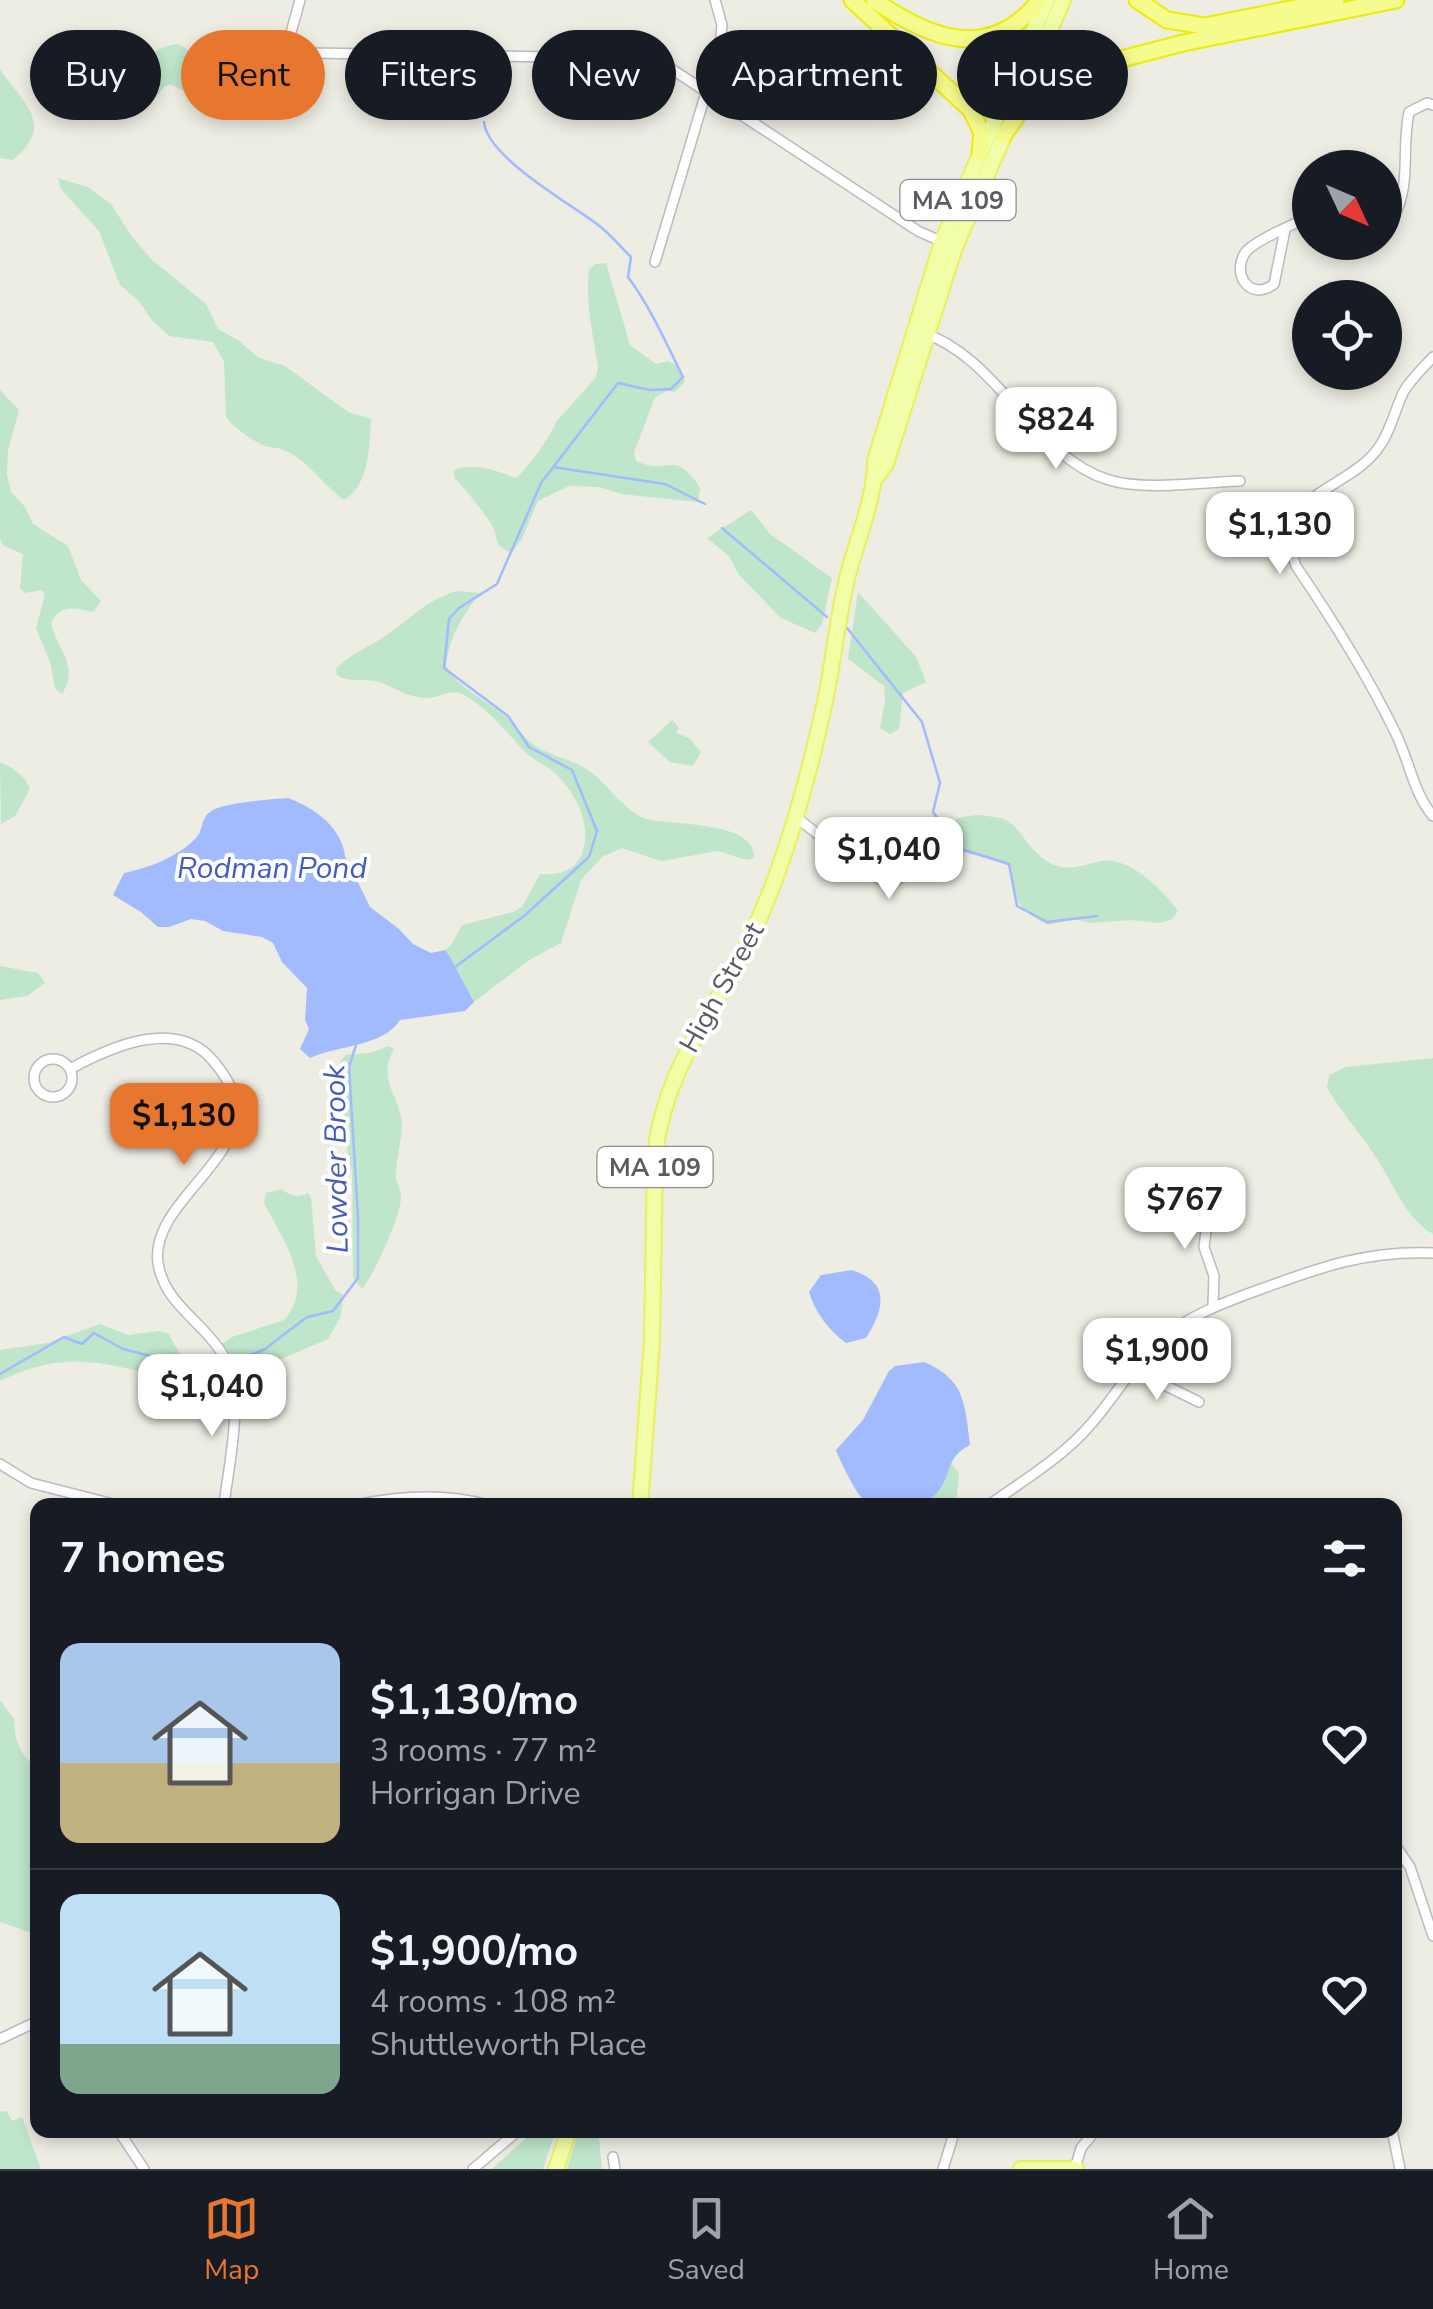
<!DOCTYPE html>
<meta charset="utf-8">
<style>
body{margin:0;font-family:"Nunito Sans",sans-serif;background:#20242c;color:#f1f3f6;height:100vh;display:flex;flex-direction:column;font-size:38px;white-space:nowrap}
*{box-sizing:border-box;margin:0}
p{font-size:32px;color:#9ea1a6}
.icon{flex:none;width:55px;height:55px;fill:none;stroke:currentColor;stroke-width:2;stroke-linecap:round;stroke-linejoin:round}
.map{position:relative;flex:1;overflow:hidden}
.panel{position:absolute;left:30px;top:1498px;width:1372px;height:640px;display:flex;flex-direction:column;background:#171b24;border-radius:20px;box-shadow:0 5px 15px #0003}
.panel>*{flex:none}
.guide{position:absolute;left:30px;top:30px;width:1375px;height:90px;display:flex;gap:20px}
.needle{width:65px;rotate:134deg}
.tools{position:absolute;left:1292px;top:150px;display:grid;gap:20px}
.tools a{display:grid;place-items:center;width:110px;height:110px;border-radius:50%;background:#171b24;box-shadow:0 5px 15px #0003;font-size:50px}
.price{position:absolute;translate:-50% -85px;padding:0 22px;border-radius:20px;background:#fff;color:#222;font-size:32px;line-height:65px;filter:drop-shadow(0 2px 5px #0008)}
.price::after{content:'';position:absolute;left:50%;top:60px;width:30px;height:22px;margin-left:-15px;background:inherit;clip-path:polygon(0 0,100% 0,50% 100%)}
.price.on{background:#e7772f;color:#111}
ul{padding:0;list-style:none}
li{display:flex;align-items:center;gap:30px;height:250px;padding:0 30px}
li+li{border-top:2px solid #363941}
li span{display:grid;place-items:center;flex:none;width:280px;height:200px;border-radius:20px;color:#555}
li>.icon{margin-inline-start:auto}
span .icon{width:120px;height:120px;fill:#fffc;stroke-width:1}
li b{font-size:42px}
h2{display:flex;justify-content:space-between;align-items:center;height:120px;padding:0 30px;font-size:42px}
.tag{padding:0 35px;border-radius:45px;background:#171b24;box-shadow:0 5px 15px #0003;font-size:35px;line-height:90px}
.tag.on{background:#e7772f;color:#111}
.tab-bar{display:flex;justify-content:space-around;align-items:center;height:140px;border-top:2px solid #363941;background:#171b24;font-size:28px;color:#9ea1a6}
.tab-bar a{display:grid;justify-items:center;gap:5px}
.tab-bar .on{color:#e7772f}
.map>svg:first-child{display:block}
.green{fill:#bfe5cb}
.water{fill:#a2bafe}
.lines{fill:none;stroke-linecap:round;stroke-linejoin:round}
.stream{stroke:#a2bafe;stroke-width:2.5}
.street-casing{stroke:#babac1;stroke-width:12}
.primary-casing{stroke:#ebef5a;stroke-width:18}
.highway-casing{stroke:#edec03;stroke-width:19}
.street{stroke:#fff;stroke-width:9}
.primary{stroke:#f1fea7;stroke-width:14}
.highway{stroke:#f5fb8c;stroke-width:15}
.labels{text-anchor:middle;stroke-width:8;stroke-linejoin:round;paint-order:stroke}
.shield{fill:#fff;stroke:#8c8d92;stroke-width:2.5}
.shield-label{font-size:25px;font-weight:bold;fill:#5b5c63}
.street-label{font-size:28px;fill:#5b5c63;stroke:#fff}
.water-label{font-size:30px;font-style:italic;fill:#455bc1;stroke:#fff}
</style>
<div class="map">
<svg width="1433" height="2169" viewBox="0 0 1433 2169">
<rect width="100%" height="100%" fill="#edede3"/>
<g class="green">
<path d="M178,44L196,55L200,81L197,88L184,91L171,84L164,87L150,105L134,104C124,74 149,46 178,44Z"/>
<path d="M0,69C20,101 58,123 13,160L0,158Z"/>
<path d="M58,178L88,187L111,204L132,237L151,259L206,304L218,329L238,340L259,358L285,366L348,412L371,419C369,447 370,484 344,500C322,484 307,458 281,449C276,447 270,448 265,446C253,441 233,427 226,417L224,362L213,342L169,336L152,320L138,300L120,285L99,231L61,189Z"/>
<path d="M606,263L630,345L656,364L668,361L678,366L685,382L675,392L667,391L655,397L634,453L636,461C668,476 675,448 700,488L698,502L621,494L599,487L569,486L538,501L522,539L512,552C509,551 506,551 504,549C495,544 497,534 493,527C487,516 464,487 455,479L454,470C474,462 496,470 515,478C524,475 553,432 556,422L596,377L598,367C593,333 585,303 589,269L596,264Z"/>
<path d="M0,390L19,410L8,450L7,475L11,492L25,507L33,524L68,546L81,580L101,601L93,612C75,608 61,604 51,622C57,651 80,664 62,694L55,688L50,662L36,628L45,594L42,590L25,593L20,588L23,554L4,546L0,539Z"/>
<polygon points="751,510 770,534 832,578 822,624 815,633 781,618 739,575 729,556 707,538"/>
<path d="M456,591L481,593C462,615 449,638 446,666C460,690 485,699 505,716C516,726 526,741 539,748C555,757 573,760 588,770C608,784 624,812 647,819C672,826 756,820 754,858L747,860L718,851L661,861L622,848L602,857L581,880L561,943L529,960L474,1002L445,950L452,944L462,925L513,912L522,907L540,874C559,875 576,872 583,851C591,823 576,794 556,774C547,765 534,761 525,752C506,732 488,707 462,694C450,688 438,699 425,698C407,697 397,689 382,683C367,677 350,684 337,675L336,669C348,655 367,648 382,638C412,619 419,604 456,591Z"/>
<polygon points="858,592 916,657 926,682 903,693 899,729 890,734 880,728 885,700 884,686 848,659"/>
<polygon points="672,720 679,728 676,733 689,738 701,752 693,766 670,762 648,742"/>
<path d="M0,762C11,766 26,777 30,789L15,816L1,824Z"/>
<path d="M983,815C989,817 1001,817 1006,820C1025,831 1030,857 1058,866C1073,871 1088,863 1103,861C1130,857 1163,890 1178,911L1172,919L1160,923L1130,920L1091,923L1073,919L1048,925C1010,906 1019,900 1008,866C985,850 968,864 943,835C949,816 965,816 983,815Z"/>
<polygon points="0,966 38,973 45,983 27,996 0,1000"/>
<path d="M389,1046L394,1049C378,1078 396,1092 401,1117C404,1133 397,1155 396,1172C395,1182 400,1186 401,1195C402,1214 374,1275 362,1289L353,1277L352,1173L340,1114L348,1084L340,1062L346,1055L370,1053Z"/>
<path d="M1433,1058V1234C1404,1218 1392,1179 1373,1153C1358,1131 1341,1111 1327,1088L1329,1075L1346,1067Z"/>
<path d="M281,1189C290,1195 297,1199 308,1193L311,1197L316,1256L335,1290L343,1295L341,1316L328,1339L213,1388C184,1391 164,1378 137,1371C83,1357 50,1357 0,1381V1350L47,1343L100,1324L128,1335L159,1331L169,1334L185,1364L194,1371L207,1368L223,1343L232,1337L284,1320C317,1284 281,1237 264,1203L266,1193Z"/>
<polygon points="951,1463 959,1473 956,1505 921,1505 944,1480"/>
<polygon points="0,1700 14,1719 16,1739 23,1754 37,1771 37,1935 0,1922"/>
<polygon points="7,2111 12,2121 22,2117 41,2169 0,2169 0,2112"/>
<polygon points="535,2130 556,2130 543,2169 492,2169"/>
<polygon points="579,2130 598,2130 602,2169 567,2169"/>
</g>
<g class="water">
<path d="M288,798C313,807 342,827 345,856L370,907L399,929L413,944L431,953L445,950L450,957L474,1002L465,1011L400,1020C383,1047 337,1045 310,1058L300,1049L309,1029L305,1020L307,988L282,962L273,943L262,937L223,931L205,921L191,919L169,927H158L141,912L113,895L124,873C149,868 177,857 195,839C204,831 200,819 210,812C221,803 272,799 288,798Z"/>
<path d="M852,1270C890,1282 885,1308 866,1338L846,1343C829,1331 815,1312 809,1292L821,1275Z"/>
<path d="M924,1362C965,1379 965,1404 970,1445C944,1458 953,1475 936,1494C923,1509 877,1512 862,1498C856,1493 839,1459 836,1450L863,1420L889,1371L895,1366Z"/>
</g>
<g class="lines">
<g class="stream">
<polyline points="553,467 665,484 705,504"/>
<polyline points="722,528 827,617"/>
<polyline points="847,628 922,722 940,783 933,812 961,849 1009,864 1017,906 1047,922 1097,916"/>
<path d="M455,967L524,916L589,857L597,831L572,770L529,747L508,716L444,668L449,619L459,608L497,584L541,483L618,383L650,390L671,389L683,377C666,343 651,308 628,277L631,257C620,246 609,233 597,224C569,203 487,157 484,122"/>
<polyline points="231,1363 265,1349 307,1317 333,1311 358,1278 358,1217 349,1067 356,1045"/>
<polyline points="0,1374 64,1337 82,1344 94,1333 123,1349 174,1362 187,1380 209,1376 224,1367"/>
</g>
<g class="street-casing">
<g id="street">
<polyline points="288,50 312,53 612,58 664,64 918,231 947,244"/>
<polyline points="271,105 300,0"/>
<path d="M1385,220L1393,218C1412,185 1401,149 1409,112L1427,103L1433,105"/>
<path d="M1285,230L1274,284C1251,302 1231,275 1245,253C1251,243 1298,221 1310,218"/>
<polyline points="655,262 720,46 722,25 715,0"/>
<path d="M923,333C997,356 1036,459 1109,480C1145,491 1202,482 1240,481"/>
<path d="M1433,357C1423,368 1410,380 1403,393C1395,410 1391,429 1381,444C1352,492 1268,491 1296,566C1332,619 1367,674 1395,732C1409,759 1413,793 1433,816"/>
<path d="M794,816C824,838 853,864 886,883L898,879L903,873L902,864L891,857L862,867"/>
<circle cx="53" cy="1078" r="19"/>
<path d="M70,1069C112,1046 179,1016 215,1063C227,1078 235,1091 235,1111C236,1166 150,1207 158,1263C164,1304 204,1322 223,1355C246,1393 229,1462 224,1505"/>
<polyline points="1173,1190 1206,1231 1204,1247 1214,1276 1213,1306"/>
<polyline points="1132,1369 1199,1402"/>
<polyline points="0,1464 31,1483 117,1505"/>
<path d="M356,1505C398,1496 446,1493 488,1505"/>
<path d="M989,1505C1024,1480 1063,1457 1091,1424C1115,1397 1132,1365 1159,1341C1189,1315 1225,1302 1261,1289C1321,1267 1368,1250 1433,1253"/>
<polyline points="1395,1845 1410,1867 1433,1936"/>
<polyline points="0,2039 38,2021"/>
<polyline points="118,2130 144,2169"/>
<polyline points="1392,2130 1400,2169"/>
<polyline points="613,2157 615,2169"/>
<polyline points="473,2169 519,2130"/>
<polyline points="943,2169 955,2130"/>
<polyline points="1075,2169 1081,2148 1096,2130"/>
</g>
</g>
<g class="primary-casing">
<g id="primary">
<polyline points="1016,109 1063,0"/>
<polyline points="876,478 886,464 955,247 1007,129"/>
<path d="M640,1505L652,1340L655,1154C665,1061 724,1002 759,919C790,848 811,768 827,692C834,655 838,616 847,579C856,541 875,500 875,461L942,242L1047,0"/>
<polyline points="556,2169 569,2130"/>
<polyline points="1021,2169 1076,2169"/>
</g>
</g>
<g class="highway-casing">
<g id="highway">
<polyline points="852,0 971,110 982,133 980,152"/>
<path d="M874,0C930,39 990,63 1040,0"/>
<polyline points="1137,0 1167,20 1204,26 1336,0"/>
<polyline points="1003,136 1032,94 1064,74 1183,43 1396,0"/>
</g>
</g>
<use href="#street" class="street"/>
<use href="#primary" class="primary"/>
<use href="#highway" class="highway"/>
</g>
<g class="labels">
<g class="shield">
<rect x="900.5" y="180" width="115" height="40" rx="8"/>
<rect x="597.5" y="1147" width="115" height="40" rx="8"/>
</g>
<g class="shield-label">
<text x="958" y="209">MA 109</text>
<text x="655" y="1176">MA 109</text>
</g>
<g class="street-label">
<text transform="translate(721 987) rotate(-61)" y="10">High Street</text>
</g>
<g class="water-label">
<text x="272" y="878">Rodman Pond</text>
<text transform="translate(336 1159) rotate(-91)" y="10">Lowder Brook</text>
</g>
</g>
</svg>
<div class="tools">
<a><svg class="needle" viewBox="-14 -14 28 28"><path d="M0-13l5 13h-10z" fill="#e53935"/><path d="M0 13l5-13h-10z" fill="#9ea1a6"/></svg></a>
<a><svg class="icon" aria-label="locate" viewBox="0 0 24 24"><circle cx="12" cy="12" r="6"/><path d="M12 2v4M12 18v4M2 12h4M18 12h4"/></svg></a>
</div>
<b class="price" style="left:1056px;top:472px">$824</b>
<b class="price" style="left:1280px;top:577px">$1,130</b>
<b class="price" style="left:889px;top:902px">$1,040</b>
<b class="price on" style="left:184px;top:1168px">$1,130</b>
<b class="price" style="left:1185px;top:1252px">$767</b>
<b class="price" style="left:1157px;top:1403px">$1,900</b>
<b class="price" style="left:212px;top:1439px">$1,040</b>
<div class="guide">
<a class="tag">Buy</a>
<a class="tag on">Rent</a>
<a class="tag">Filters</a>
<a class="tag">New</a>
<a class="tag">Apartment</a>
<a class="tag">House</a>
</div>
<section class="panel">
<h2>7 homes<svg class="icon" aria-label="filters" viewBox="0 0 24 24"><path d="M4 7h16M4 17h16"/><circle cx="9" cy="7" r="2"/><circle cx="15" cy="17" r="2"/></svg></h2>
<ul>
<li><span style="background:linear-gradient(#a9c7e8 60%,#c2b280 0)"><svg class="icon" aria-label="home" viewBox="0 0 24 24"><path d="M3 11l9-7 9 7M6 9v11h12V9"/></svg></span><div><b>$1,130/mo</b><p>3 rooms · 77 m²</p><p>Horrigan Drive</p></div><svg class="icon" aria-label="heart" viewBox="0 0 24 24"><path d="M12 20l-8-8c-3-5 5-10 8-4 3-6 11-1 8 4z"/></svg></li>
<li><span style="background:linear-gradient(#bfe0f5 75%,#7fa58c 0)"><svg class="icon" aria-label="home" viewBox="0 0 24 24"><path d="M3 11l9-7 9 7M6 9v11h12V9"/></svg></span><div><b>$1,900/mo</b><p>4 rooms · 108 m²</p><p>Shuttleworth Place</p></div><svg class="icon" aria-label="heart" viewBox="0 0 24 24"><path d="M12 20l-8-8c-3-5 5-10 8-4 3-6 11-1 8 4z"/></svg></li>
</ul>
</section>
</div>
<nav class="tab-bar">
<a class="on"><svg class="icon" aria-label="map" viewBox="0 0 24 24"><path d="M3 6l6-2 6 2 6-2v14l-6 2-6-2-6 2zM9 4v14M15 6v14"/></svg>Map</a>
<a><svg class="icon" aria-label="saved" viewBox="0 0 24 24"><path d="M7 4h10v16l-5-4-5 4z"/></svg>Saved</a>
<a><svg class="icon" aria-label="home" viewBox="0 0 24 24"><path d="M3 11l9-7 9 7M6 9v11h12V9"/></svg>Home</a>
</nav>
